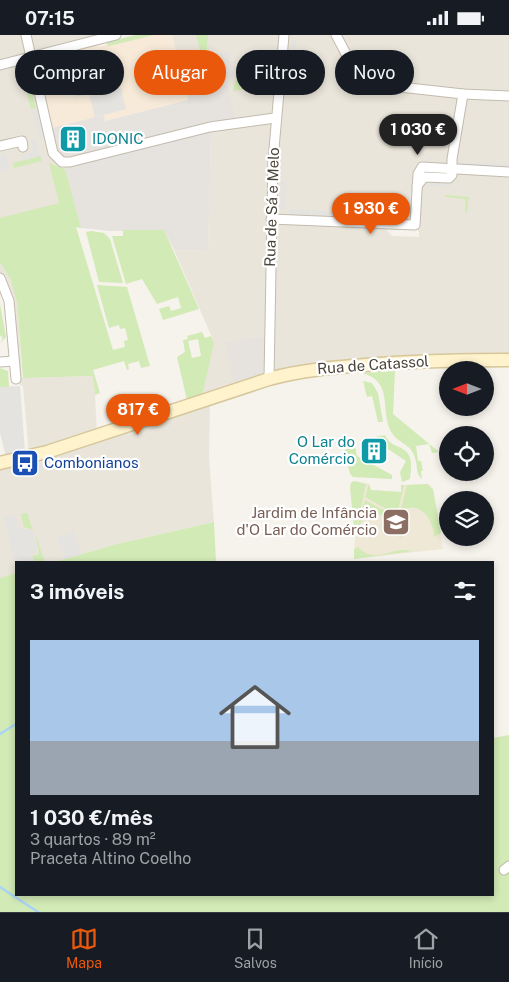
<!DOCTYPE html>
<html lang="pt">
<meta charset="utf-8">
<style>
body{margin:0;font-family:"Public Sans",sans-serif;background:#20242c;color:#f1f3f6;height:100vh;display:flex;flex-direction:column;font-size:19px;white-space:nowrap}
*{box-sizing:border-box;margin:0}
p{font-size:16px;color:#9ea1a6}
.icon{flex:none;width:28px;height:28px;fill:none;stroke:currentColor;stroke-width:2;stroke-linecap:round;stroke-linejoin:round}
.map{position:relative;flex:1;overflow:hidden}
.panel{position:absolute;left:15px;top:526px;width:479px;height:335px;display:flex;flex-direction:column;background:#171b24;border-radius:0px;box-shadow:0 2px 8px #0003}
.panel>*{flex:none}
.top-card{position:absolute;left:15px;top:15px;width:480px;height:45px;display:flex;gap:10px}
.needle{width:32px;rotate:270deg}
.buttons{position:absolute;left:439px;top:326px;display:grid;gap:10px}
.buttons a{display:grid;place-items:center;width:55px;height:55px;border-radius:50%;background:#171b24;box-shadow:0 2px 8px #0003;font-size:25px}
.price{position:absolute;translate:-50% -42px;padding:0 11px;border-radius:18px;background:#ea580c;color:#fff;font-size:16px;line-height:32px;filter:drop-shadow(0 1px 2px #0008)}
.price::after{content:'';position:absolute;left:50%;top:30px;width:15px;height:11px;margin-left:-8px;background:inherit;clip-path:polygon(0 0,100% 0,50% 100%)}
.price.selected{background:#222;color:#fff}
ul{padding:0;list-style:none}
li{display:grid;align-content:center;gap:10px;height:265px;padding:0 15px}
li+li{border-top:1px solid #363941}
li span{display:grid;place-items:center;height:155px;border-radius:0px;color:#555}
li>.icon{margin-inline-start:auto}
span .icon{width:90px;height:90px;fill:#fffc;stroke-width:1}
li b{font-size:21px}
h2{display:flex;justify-content:space-between;align-items:center;height:60px;padding:0 15px;font-size:21px}
.pill{padding:0 18px;border-radius:22px;background:#171b24;box-shadow:0 2px 8px #0003;font-size:18px;line-height:45px}
.pill.selected{background:#ea580c;color:#fff}
.status{display:flex;justify-content:space-between;align-items:center;height:35px;padding:0 25px;background:#171b24;direction:ltr}
.status svg{height:14px;fill:currentColor}
.tab-bar{display:flex;justify-content:space-around;align-items:center;height:70px;border-top:1px solid #363941;background:#171b24;font-size:14px;color:#9ea1a6}
.tab-bar a{display:grid;justify-items:center;gap:2px}
.tab-bar .selected{color:#ea580c}
.map>svg:first-child{display:block}
.residential{fill:#eae5da}
.commercial{fill:#f7ead8}
.industrial{fill:#e6e2dd}
.education{fill:#efe8d6}
.green{fill:#d2eab5;fill-rule:evenodd}
.parking{fill:#e5e3e0}
.lines{fill:none;stroke-linecap:round;stroke-linejoin:round}
.stream{stroke:#a9d4f2;stroke-width:2.5}
.minor-casing{stroke:#c2bbae;stroke-width:11}
.secondary-casing{stroke:#d6c79b;stroke-width:15}
.minor{stroke:#fff;stroke-width:9}
.secondary{stroke:#fff3cd;stroke-width:12}
.labels{text-anchor:middle;stroke-width:4.5;stroke-linejoin:round;paint-order:stroke}
.culture-label{font-size:15px;fill:#0d838f;stroke:#fff;text-anchor:start}
.street-label{font-size:15px;fill:#4b4439;stroke:#fff}
.transit-label{font-size:15px;fill:#164399;stroke:#fff;text-anchor:start}
.education-label{font-size:15px;fill:#785e54;stroke:#fff;text-anchor:end}
</style>
<div class="status"><b>07:15</b><svg viewBox="0 0 49 12"><path d="M0 12V9h3v3zM5 12V6h3v6zM10 12V3h3v9zM15 12V0h3v12zM26 1h20v11H26zM47 4h2v5h-2z"/></svg></div>
<div class="map">
<svg width="509" height="877" viewBox="0 0 509 877">
<rect width="100%" height="100%" fill="#f6f3ec"/>
<g class="residential">
<polygon points="0,0 25,0 29,22 0,29"/>
<polygon points="26,0 113,0 31,21"/>
<polygon points="172,0 283,0 274,82 237,87 227,45 235,43 224,19 180,31"/>
<polygon points="284,0 335,0 358,43 462,60 451,131 423,131 414,190 273,182"/>
<polygon points="337,0 509,0 509,60 366,47"/>
<polygon points="29,23 81,193 12,182 22,343 94,341 97,399 29,421 23,351 17,348 11,273 0,241 0,30"/>
<polygon points="464,60 509,62 509,135 453,131"/>
<polygon points="274,85 268,300 226,307 236,354 200,366 214,307 174,215 208,216 211,100 209,93"/>
<polygon points="453,134 509,137 509,324 269,343 278,191 283,188 385,193 392,201 419,202 419,197 415,191 419,147 448,143"/>
<polygon points="210,370 209,423 214,487 117,509 54,527 16,528 16,538 0,543 0,429"/>
</g>
<polygon class="commercial" points="136,0 172,0 188,65 104,86 102,80 52,93 38,36 38,25 45,23 47,25 64,18 66,20 74,18 76,15 96,10 99,12 106,10 107,7"/>
<g class="industrial">
<polygon points="229,16 236,43 227,45 237,87 70,127 58,124 48,94 103,80 105,86 188,65 180,31"/>
<polygon points="209,93 211,100 208,216 174,215 164,195 110,196 81,193 63,128"/>
<polygon points="268,300 268,338 236,354 229,330 225,307"/>
</g>
<polygon class="education" points="354,446 369,449 371,455 401,457 401,450 427,449 431,451 443,514 354,524 355,500 350,452 351,448"/>
<g class="green">
<polygon points="136,0 154,0 109,11 107,10 107,7"/>
<polygon points="196,0 208,0 206,25 203,26"/>
<polygon points="275,39 274,45 268,46 268,52 233,56 236,43"/>
<polygon points="29,44 36,73 31,74 23,45"/>
<polygon points="40,121 42,126 14,133 13,128"/>
<polygon points="49,128 65,134 81,193 76,192 113,315 125,312 124,306 128,305 125,293 120,294 119,290 109,293 97,250 127,252 150,331 141,333 139,326 128,329 129,334 127,335 124,326 93,335 100,358 95,360 93,341 23,343 17,267 11,245 0,227 0,183 59,168"/>
<polygon points="445,160 469,162 467,178 465,178 465,164 445,162"/>
<polygon points="123,195 164,195 199,274 163,285 159,274 169,271 171,276 181,273 178,262 157,269 142,244 126,249 112,201 123,201"/>
<polygon points="91,196 104,198 110,204 123,248 99,247 86,197"/>
<polygon points="0,269 6,302 0,308 3,303 0,300"/>
<path d="M202,297L205,303L211,301L214,308L202,361L187,365L177,322L185,317L183,305L188,304L187,301ZM198,304L201,321L192,323L188,306Z"/>
<polygon points="0,333 8,336 9,352 0,352"/>
<path d="M395,336L393,379L439,417L432,418L429,409L416,411L418,426H421L423,436H421L422,444C415,439 418,430 415,423C411,408 397,408 392,398C379,376 395,347 362,338Z"/>
<polygon points="363,346 372,348 378,358 383,387 378,387 372,361 367,362"/>
<path d="M385,400C393,419 417,404 410,444L402,447L400,437L406,426L376,406L375,402Z"/>
<polygon points="354,407 357,421 392,440 392,444 353,442 350,439 344,410"/>
<polygon points="354,446 366,449 355,500 350,452 351,448"/>
<polygon points="369,449 371,455 401,457 401,450 404,450 397,480 365,462"/>
<path d="M427,449L433,454L441,498L434,502C434,484 420,466 402,475V481H399L407,450Z"/>
<path d="M365,465L405,487L407,496L401,502L387,498L388,482C375,476 365,482 357,492Z"/>
<polygon points="27,478 33,495 24,492 21,479"/>
<polygon points="214,487 216,527 54,527 117,509"/>
<polygon points="35,498 45,527 34,527 32,521 39,519"/>
<path d="M358,512C376,531 391,510 413,516L354,524V514Z"/>
<polygon points="16,538 16,860 492,860 493,703 509,700 509,877 0,877 0,543"/>
</g>
<g class="parking">
<polygon points="291,5 296,6 295,23 289,22"/>
<polygon points="112,19 126,74 95,82 89,59 75,62 66,28 98,20 100,27 107,25 106,21"/>
<polygon points="38,74 45,103 39,104 32,76"/>
<polygon points="187,102 186,109 79,136 70,132"/>
<polygon points="36,104 40,121 23,126 22,120 33,117 30,105"/>
<polygon points="6,118 10,134 0,137 0,120"/>
<polygon points="459,127 509,129 509,133 459,131"/>
<polygon points="281,145 287,146 285,174 280,174"/>
<polygon points="428,145 451,146 451,152 428,151"/>
<polygon points="290,174 311,175 310,181 289,180"/>
<polygon points="312,176 358,178 358,184 312,181"/>
<polygon points="366,178 401,180 400,186 366,184"/>
<polygon points="20,351 25,417 6,422 0,398 0,352"/>
<polygon points="41,424 44,433 34,437 31,427"/>
<polygon points="15,480 18,494 30,494 33,497 37,514 32,521 34,527 17,527 14,525 4,482"/>
<polygon points="73,496 82,519 65,524 57,502"/>
</g>
<g class="lines">
<g class="stream">
<polyline points="0,699 16,689"/>
<polyline points="0,852 38,877"/>
</g>
<g class="minor-casing">
<g id="minor">
<polyline points="26,0 53,118 62,127 70,127 210,92 275,83"/>
<polyline points="336,0 359,43 364,48 463,59 509,61"/>
<polyline points="0,30 116,0"/>
<polyline points="0,111 22,106 23,112"/>
<polyline points="417,151 424,142 449,143 452,140 452,124 463,59"/>
<polyline points="271,184 415,190 418,139 422,132 509,137"/>
<polyline points="0,243 9,266 16,344"/>
<polyline points="0,327 14,326"/>
<polyline points="269,344 273,125 284,0"/>
<polyline points="504,835 509,831"/>
</g>
</g>
<g class="secondary-casing">
<path id="secondary" d="M0,428L47,417L269,344C305,334 341,332 379,329C422,326 465,325 509,325"/>
</g>
<use href="#minor" class="minor"/>
<use href="#secondary" class="secondary"/>
</g>
<defs>
<g id="building-square" transform="scale(1.4375)"><rect x="-9" y="-9" width="18" height="18" rx="4" fill="#0f9aa8" stroke="#fff"/><path d="M-4-6H4V6H1V3H-1V6H-4ZM-2.5-4.3h1.7v1.8h-1.7ZM.8-4.3h1.7v1.8H.8ZM-2.5-1h1.7V.8h-1.7ZM.8-1h1.7V.8H.8Z" fill="#fff"/></g>
<g id="bus-square" transform="scale(1.4375)"><rect x="-9" y="-9" width="18" height="18" rx="4" fill="#1a4fb4" stroke="#fff"/><path d="M-5-6H5V4H4V6H2V4H-2V6H-4V4H-5ZM-3.5-4V0h7V-4ZM-3.5 1.2v1.5H-2V1.2ZM2 1.2v1.5H3.5V1.2Z" fill="#fff"/></g>
<g id="school-square" transform="scale(1.4375)"><rect x="-9" y="-9" width="18" height="18" rx="4" fill="#8d6e63" stroke="#fff"/><path d="M0-5L7-2L0 1L-7-2ZM-4 1L0 2.5L4 1V4Q0 6-4 4Z" fill="#fff"/></g>
</defs>
<g fill-rule="evenodd">
<use href="#building-square" x="73" y="104"/>
<use href="#building-square" x="374" y="416"/>
<use href="#bus-square" x="25" y="428"/>
<use href="#school-square" x="396" y="487"/>
</g>
<g class="labels">
<g class="culture-label">
<text x="92" y="109">IDONIC</text>
<text x="355" y="412" text-anchor="end">O Lar do<tspan x="355" dy="17">Comércio</tspan></text>
</g>
<g class="street-label">
<text transform="translate(272 172) rotate(-88)" y="5">Rua de Sá e Melo</text>
<text transform="translate(373 330) rotate(-4)" y="5">Rua de Catassol</text>
</g>
<g class="transit-label">
<text x="44" y="433">Combonianos</text>
</g>
<g class="education-label">
<text x="377" y="483">Jardim de Infância<tspan x="377" dy="17">d'O Lar do Comércio</tspan></text>
</g>
</g>
</svg>
<div class="buttons">
<a><svg class="needle" viewBox="-14 -14 28 28"><path d="M0-13l5 13h-10z" fill="#e53935"/><path d="M0 13l5-13h-10z" fill="#9ea1a6"/></svg></a>
<a><svg class="icon" aria-label="locate" viewBox="0 0 24 24"><circle cx="12" cy="12" r="6"/><path d="M12 2v4M12 18v4M2 12h4M18 12h4"/></svg></a>
<a><svg class="icon" aria-label="layers" viewBox="0 0 24 24"><path d="M12 4l9 5-9 5-9-5zM3 14l9 5 9-5"/></svg></a>
</div>
<b class="price selected" style="left:418px;top:121px">1 030 €</b>
<b class="price" style="left:371px;top:200px">1 930 €</b>
<b class="price" style="left:138px;top:401px">817 €</b>
<div class="top-card">
<a class="pill">Comprar</a>
<a class="pill selected">Alugar</a>
<a class="pill">Filtros</a>
<a class="pill">Novo</a>
</div>
<section class="panel">
<h2>3 imóveis<svg class="icon" aria-label="filters" viewBox="0 0 24 24"><path d="M4 7h16M4 17h16"/><circle cx="9" cy="7" r="2"/><circle cx="15" cy="17" r="2"/></svg></h2>
<ul>
<li><span style="background:linear-gradient(#a9c7e8 65%,#9aa5b1 0)"><svg class="icon" aria-label="home" viewBox="0 0 24 24"><path d="M3 11l9-7 9 7M6 9v11h12V9"/></svg></span><div><b>1 030 €/mês</b><p>3 quartos · 89 m²</p><p>Praceta Altino Coelho</p></div></li>
</ul>
</section>
</div>
<nav class="tab-bar">
<a class="selected"><svg class="icon" aria-label="map" viewBox="0 0 24 24"><path d="M3 6l6-2 6 2 6-2v14l-6 2-6-2-6 2zM9 4v14M15 6v14"/></svg>Mapa</a>
<a><svg class="icon" aria-label="saved" viewBox="0 0 24 24"><path d="M7 4h10v16l-5-4-5 4z"/></svg>Salvos</a>
<a><svg class="icon" aria-label="home" viewBox="0 0 24 24"><path d="M3 11l9-7 9 7M6 9v11h12V9"/></svg>Início</a>
</nav>
